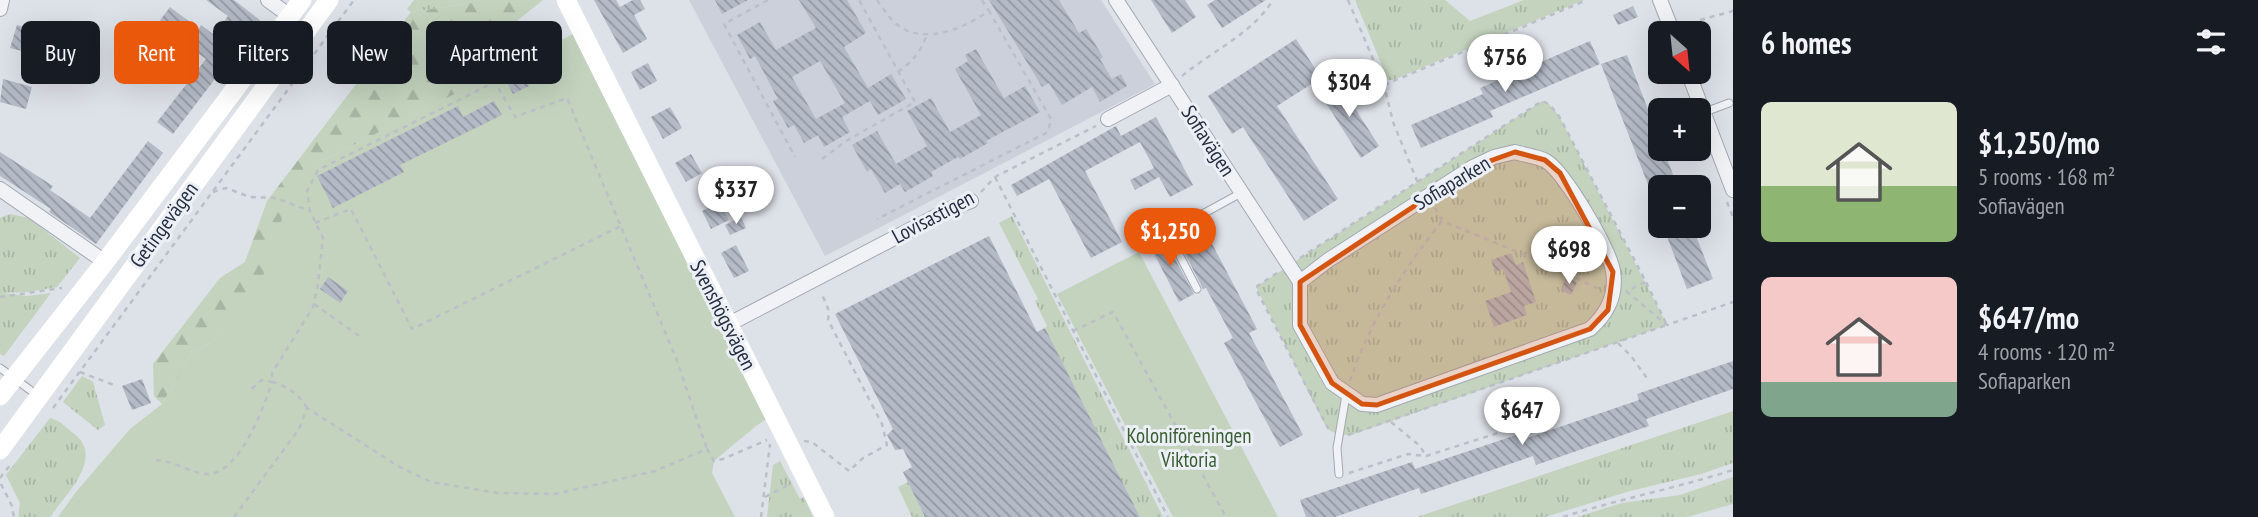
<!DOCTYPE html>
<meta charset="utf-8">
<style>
body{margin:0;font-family:"PT Sans Narrow",sans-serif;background:#20242c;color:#f1f3f6;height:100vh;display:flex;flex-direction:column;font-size:26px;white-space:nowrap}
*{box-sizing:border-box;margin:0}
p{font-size:23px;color:#9ea1a6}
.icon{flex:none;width:38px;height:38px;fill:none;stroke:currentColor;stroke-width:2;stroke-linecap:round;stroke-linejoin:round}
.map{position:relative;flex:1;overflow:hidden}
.sheet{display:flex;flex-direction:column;background:#171b24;width:525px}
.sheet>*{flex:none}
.banner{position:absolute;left:21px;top:21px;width:665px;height:63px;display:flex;gap:14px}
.needle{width:46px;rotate:153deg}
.buttons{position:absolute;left:1648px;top:21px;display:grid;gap:14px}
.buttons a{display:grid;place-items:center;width:63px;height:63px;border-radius:10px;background:#171b24;box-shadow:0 7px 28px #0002;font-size:35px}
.price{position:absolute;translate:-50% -60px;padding:0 16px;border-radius:24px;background:#fff;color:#222;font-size:23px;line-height:46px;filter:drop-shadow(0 2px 4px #0008)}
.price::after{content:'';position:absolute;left:50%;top:42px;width:21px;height:16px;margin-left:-10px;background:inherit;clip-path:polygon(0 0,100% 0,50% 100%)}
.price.on{background:#ea580c;color:#fff}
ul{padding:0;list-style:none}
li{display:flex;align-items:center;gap:21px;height:175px;padding:0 28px}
li span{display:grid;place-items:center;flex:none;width:196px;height:140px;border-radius:10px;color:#555}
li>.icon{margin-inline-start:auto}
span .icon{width:84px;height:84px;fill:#fffc;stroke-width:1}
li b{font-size:30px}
h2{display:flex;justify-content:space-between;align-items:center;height:84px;padding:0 28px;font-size:30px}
.chip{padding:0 24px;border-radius:10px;background:#171b24;box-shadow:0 7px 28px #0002;font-size:24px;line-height:63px}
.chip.on{background:#ea580c;color:#fff}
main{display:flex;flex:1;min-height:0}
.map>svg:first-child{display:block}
.built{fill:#cbd0db}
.grass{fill:url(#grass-tufts)}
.forest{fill:url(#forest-firs)}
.garden{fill:#c3d3bd}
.building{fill:url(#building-back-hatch);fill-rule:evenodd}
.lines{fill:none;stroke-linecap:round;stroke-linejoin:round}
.service-casing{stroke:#a2a8b3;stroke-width:9}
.minor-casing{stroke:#a2a8b3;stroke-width:16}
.path{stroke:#bbbfc7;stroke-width:2.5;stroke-dasharray:5 5;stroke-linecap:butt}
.service{stroke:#f0f2f6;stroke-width:7}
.minor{stroke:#f0f2f6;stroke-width:14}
.secondary{stroke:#fff;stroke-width:19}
.marked{fill:#d45511;fill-opacity:0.2;stroke:#d45511;stroke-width:5;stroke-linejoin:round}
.labels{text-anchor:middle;stroke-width:6;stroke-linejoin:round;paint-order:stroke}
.street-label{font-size:21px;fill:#252f41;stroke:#ecf0f6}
.park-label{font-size:21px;fill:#395e31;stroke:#ecf0f6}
</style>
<main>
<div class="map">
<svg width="1733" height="517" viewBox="0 0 1733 517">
<defs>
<pattern id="grass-tufts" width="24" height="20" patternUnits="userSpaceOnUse" patternTransform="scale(1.75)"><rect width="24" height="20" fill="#c3d3bd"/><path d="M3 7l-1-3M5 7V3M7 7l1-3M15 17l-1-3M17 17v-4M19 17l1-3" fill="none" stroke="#a7b5a4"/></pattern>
<pattern id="forest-firs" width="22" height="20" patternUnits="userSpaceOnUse" patternTransform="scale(1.75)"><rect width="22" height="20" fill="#c3d3bd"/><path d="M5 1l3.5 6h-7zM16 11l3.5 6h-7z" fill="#a7b5a4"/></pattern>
<pattern id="building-back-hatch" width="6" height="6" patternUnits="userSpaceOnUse" patternTransform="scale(1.75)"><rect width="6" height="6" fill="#b4bac6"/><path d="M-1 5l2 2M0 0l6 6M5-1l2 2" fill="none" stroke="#9298a2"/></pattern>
</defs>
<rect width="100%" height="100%" fill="#dde1e8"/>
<polygon class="built" points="689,0 1101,0 1155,84 825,256"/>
<g class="grass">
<polygon points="414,0 476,0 473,3 411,12 407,9"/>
<polygon points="1355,0 1445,0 1470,21 1524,0 1584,0 1393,80 1388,80 1385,73"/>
<path d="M1542,101L1549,104L1559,116L1667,325L1354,434C1342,436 1335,435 1326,427L1256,287Z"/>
<polygon points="10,214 29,218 80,258 57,287 28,292 2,293 27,296 51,293 4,356 0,354 0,218"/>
<polygon points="1012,216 1163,517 1140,517 1045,328 1047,326 1035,301 1038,299 999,223"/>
<polygon points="82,376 93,382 105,425 98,430 63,402"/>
<polygon points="1733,411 1733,463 1701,474 1630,491 1545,517 1417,517"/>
<path d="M50,418C59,420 66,427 73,433C106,457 66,494 50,517H18L20,503L6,475Z"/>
<polygon points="780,461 800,499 804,497 813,517 767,517 773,465"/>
<polygon points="1733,477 1733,504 1687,517 1577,517 1622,503 1680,495"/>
<polygon points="908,482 925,517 912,517 898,487"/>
</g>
<polygon class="forest" points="476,0 543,0 473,56 483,80 316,164 301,229 213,341 191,354 162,404 154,396 153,364 220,278 245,262 267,201 411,12 472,3"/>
<g class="garden">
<polygon points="581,30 774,414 756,426 714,461 712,473 735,517 58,517 76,492 130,429 162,404 191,354 213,341 267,270 287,201 316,164"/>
<polygon points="1139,252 1278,517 1173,517 1057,294"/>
</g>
<g class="building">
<polygon points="206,0 234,0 260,20 173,134 157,122 206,59 158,23 170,7 199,29 201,25 214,35 228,16"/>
<polygon points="594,0 616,0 620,7 633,0 640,0 645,9 634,15 647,39 623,53"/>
<polygon points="715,0 748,0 722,14"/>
<path d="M799,0H847L866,33L844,47L868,88L891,74L906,99L878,115L870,101L842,117L850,132L824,147L818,135L804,143L794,125L788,128L773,101L778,99L755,56L750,59L737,35L760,22L776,50L816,28ZM820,61L845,103L816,119L792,77Z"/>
<polygon points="989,0 1059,0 1079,33 1086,29 1103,57 1100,59 1112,79 1121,74 1127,86 1100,102 1092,87 1062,105 1049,83 1042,87"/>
<polygon points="1151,0 1185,0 1196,17 1172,33"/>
<polygon points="1215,0 1266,0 1222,28 1207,5"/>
<polygon points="1633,6 1638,17 1618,25 1613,15"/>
<polygon points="17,25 47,33 41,56 10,48"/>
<polygon points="1296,39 1321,78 1277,106 1338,199 1304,221 1243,127 1232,134 1208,96"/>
<polygon points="1590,41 1600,64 1490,111 1493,117 1421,148 1411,125 1483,94 1480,88"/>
<polygon points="976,49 1004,98 1025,86 1040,112 986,141 988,143 960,159 958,157 931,172 933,176 905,192 900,184 885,193 871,169 867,172 852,145 877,131 896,164 927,146 907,111 931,98 950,132 981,115 955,69 968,61 965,55"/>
<polygon points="1627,55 1661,143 1661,149 1663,149 1678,187 1661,187 1661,218 1601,64"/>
<polygon points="518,63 529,86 513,94 501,72"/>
<polygon points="648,63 657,81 640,90 631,72"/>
<polygon points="3,79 32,87 26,109 0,102"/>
<polygon points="1337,80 1379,146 1361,158 1319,92"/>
<polygon points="494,101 502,115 400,165 404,172 333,208 317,176 458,106 463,117"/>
<polygon points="670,107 682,128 663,139 651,117"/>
<polygon points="1156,117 1193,185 1170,197 1159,177 1135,190 1130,180 1154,168 1140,142 1085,171 1122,242 1091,258 1049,179 1017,196 1011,185 1116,126 1121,136"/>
<polygon points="148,141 163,153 96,244 49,212 51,209 0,176 0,152 53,186 50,190 90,218"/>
<polygon points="691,154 702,173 686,182 675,163"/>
<polygon points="719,202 729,220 711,229 702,211"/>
<polygon points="741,217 746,228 730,235 725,225"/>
<polygon points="1201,223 1257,329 1249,333 1303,435 1280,447 1224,343 1233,338 1206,288 1203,289 1176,236"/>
<polygon points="1663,226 1692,226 1713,279 1687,289"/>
<polygon points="1161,233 1194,294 1179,302 1147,240"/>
<polygon points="989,236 1037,332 1045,328 1140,517 925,517 903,472 912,467 903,449 895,450 887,435 893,429 835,314"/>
<polygon points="736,245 749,271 734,278 721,253"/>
<polygon points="1511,253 1516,265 1523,262 1536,302 1524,306 1527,315 1494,327 1485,301 1511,292 1503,269 1495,272 1491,260"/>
<polygon points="328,277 348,291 340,303 320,289"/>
<polygon points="1566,277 1577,282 1571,295 1561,290"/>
<polygon points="1733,361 1733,389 1646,419 1649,426 1536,465 1533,456 1421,494 1419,488 1335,517 1306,517 1300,500 1412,462 1415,469 1525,432 1527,438 1639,400 1637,394"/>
<polygon points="142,379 151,403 132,410 122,386"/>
</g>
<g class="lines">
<g class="service-casing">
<g id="service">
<polyline points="1705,112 1729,103"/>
<polyline points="1197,289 1168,233 1241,193"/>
<polyline points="0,368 37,395"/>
<polyline points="1339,474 1337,448 1346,395"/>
</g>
</g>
<g class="minor-casing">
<g id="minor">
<polyline points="268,0 290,16"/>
<polyline points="1116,0 1300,282"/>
<polyline points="1660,0 1673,33"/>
<polyline points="0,9 2,0"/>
<polyline points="1688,72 1733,190"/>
<polyline points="1108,119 1172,85"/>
<path d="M1515,152C1524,155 1537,156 1546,161C1565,172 1609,249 1613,271C1617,295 1607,314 1590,329L1377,405L1362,404L1332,383L1300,325V282L1327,261L1473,167L1494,157Z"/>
<polyline points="0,189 105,262"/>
<polyline points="729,324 950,209 971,201"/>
</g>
</g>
<g class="path">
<polyline points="768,0 724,24 795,157"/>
<path d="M877,0C883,8 890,20 899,26C926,45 964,28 989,11L1051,119L1048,132L877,219"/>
<polyline points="982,0 989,11"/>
<polyline points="1348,0 1384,85 1393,122 1418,183"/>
<polyline points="1700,20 1733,11"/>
<polyline points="494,70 495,82"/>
<path d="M898,72C913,61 921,52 927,34"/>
<path d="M1182,76C1212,51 1252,34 1273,0"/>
<polyline points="1384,85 1587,0"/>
<polyline points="822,159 846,141 915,102 859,0"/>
<polyline points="995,177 1168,517"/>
<polyline points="213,192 226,188 250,197 276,198 310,211"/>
<polyline points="981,192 995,177 1096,126"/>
<polyline points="1727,202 1733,217"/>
<polyline points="1435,208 1442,221 1533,258 1599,289"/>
<polyline points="315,223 351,209 412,329 621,226"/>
<polyline points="1300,258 1542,101 1549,104 1559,116 1646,282 1626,291"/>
<polyline points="1277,273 1256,287 1257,291 1329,430"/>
<polyline points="1626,291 1667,325 1733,302"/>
<polyline points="0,297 62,288"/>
<polyline points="314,304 362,338"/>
<polyline points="1073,331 1113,312 1226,517"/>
<polyline points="1618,343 1631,356 1649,381"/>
<polyline points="80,372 114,385"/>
<path d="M1350,381C1369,322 1404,269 1442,221"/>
<polyline points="53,408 354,0"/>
<path d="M307,408C299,394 287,386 272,382V373L313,307L318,284L323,238L310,211L307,191L318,170L495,82L515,117L567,98L676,358L707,449"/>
<polyline points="1391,422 1420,446 1426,456"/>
<polyline points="1348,435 1667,325 1646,282"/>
<polyline points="804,441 812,442 849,471 863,458 887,445 882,424 828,320 829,311 821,292"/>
<path d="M156,460C175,461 192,474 209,474C240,472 264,407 272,382L262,380L250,390"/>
<polyline points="1349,473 1408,454 1426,456 1526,424"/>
<polyline points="0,478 11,464"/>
<polyline points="1,484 12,506 14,517"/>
<polyline points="765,497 790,484"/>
<polyline points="234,517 299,429 307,408 398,466 431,482 498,493 555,494 655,471 707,449 714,461 723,459 767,440"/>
<polyline points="761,517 770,444"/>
<path d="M1563,517C1619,499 1677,488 1733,470"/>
</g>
<use href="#service" class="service"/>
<use href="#minor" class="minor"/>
<g class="secondary">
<polyline points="566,0 825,517"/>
<polyline points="0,396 105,262 302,0"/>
<polyline points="0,450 329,0"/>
</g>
</g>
<path class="marked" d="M1515,152L1545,160L1560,173L1613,272L1608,310L1590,329L1377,405L1362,404L1332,383L1300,325V282L1473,167Z"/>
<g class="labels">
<g class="street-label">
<text transform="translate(1208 141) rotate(57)" y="7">Sofiavägen</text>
<text transform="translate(1452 183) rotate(-31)" y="7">Sofiaparken</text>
<text transform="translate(933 217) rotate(-28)" y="7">Lovisastigen</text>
<text transform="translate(164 225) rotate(-54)" y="7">Getingevägen</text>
<text transform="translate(723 315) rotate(63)" y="7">Svenshögsvägen</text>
</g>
<g class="park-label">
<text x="1189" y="443">Koloniföreningen<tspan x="1189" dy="24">Viktoria</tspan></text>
</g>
</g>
</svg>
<div class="buttons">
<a><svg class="needle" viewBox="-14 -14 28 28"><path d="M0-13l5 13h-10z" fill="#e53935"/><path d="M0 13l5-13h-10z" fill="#9ea1a6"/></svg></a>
<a>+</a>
<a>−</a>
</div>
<b class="price" style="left:1505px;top:94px">$756</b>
<b class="price" style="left:1349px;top:119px">$304</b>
<b class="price" style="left:736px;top:226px">$337</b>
<b class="price on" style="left:1170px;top:268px">$1,250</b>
<b class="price" style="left:1569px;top:286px">$698</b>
<b class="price" style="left:1522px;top:447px">$647</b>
<div class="banner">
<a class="chip">Buy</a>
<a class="chip on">Rent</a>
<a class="chip">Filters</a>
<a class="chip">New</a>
<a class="chip">Apartment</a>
</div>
</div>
<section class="sheet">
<h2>6 homes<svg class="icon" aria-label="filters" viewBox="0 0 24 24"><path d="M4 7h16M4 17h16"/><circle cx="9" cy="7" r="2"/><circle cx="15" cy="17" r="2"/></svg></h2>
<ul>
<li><span style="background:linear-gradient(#dfe7d0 60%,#8fb573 0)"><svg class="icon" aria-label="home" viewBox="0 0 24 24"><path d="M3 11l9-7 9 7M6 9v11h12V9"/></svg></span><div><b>$1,250/mo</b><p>5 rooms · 168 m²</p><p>Sofiavägen</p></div></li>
<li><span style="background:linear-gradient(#f6c9c9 75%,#7fa58c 0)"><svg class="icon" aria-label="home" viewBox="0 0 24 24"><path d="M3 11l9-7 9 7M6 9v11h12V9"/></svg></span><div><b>$647/mo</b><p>4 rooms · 120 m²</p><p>Sofiaparken</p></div></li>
</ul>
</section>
</main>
